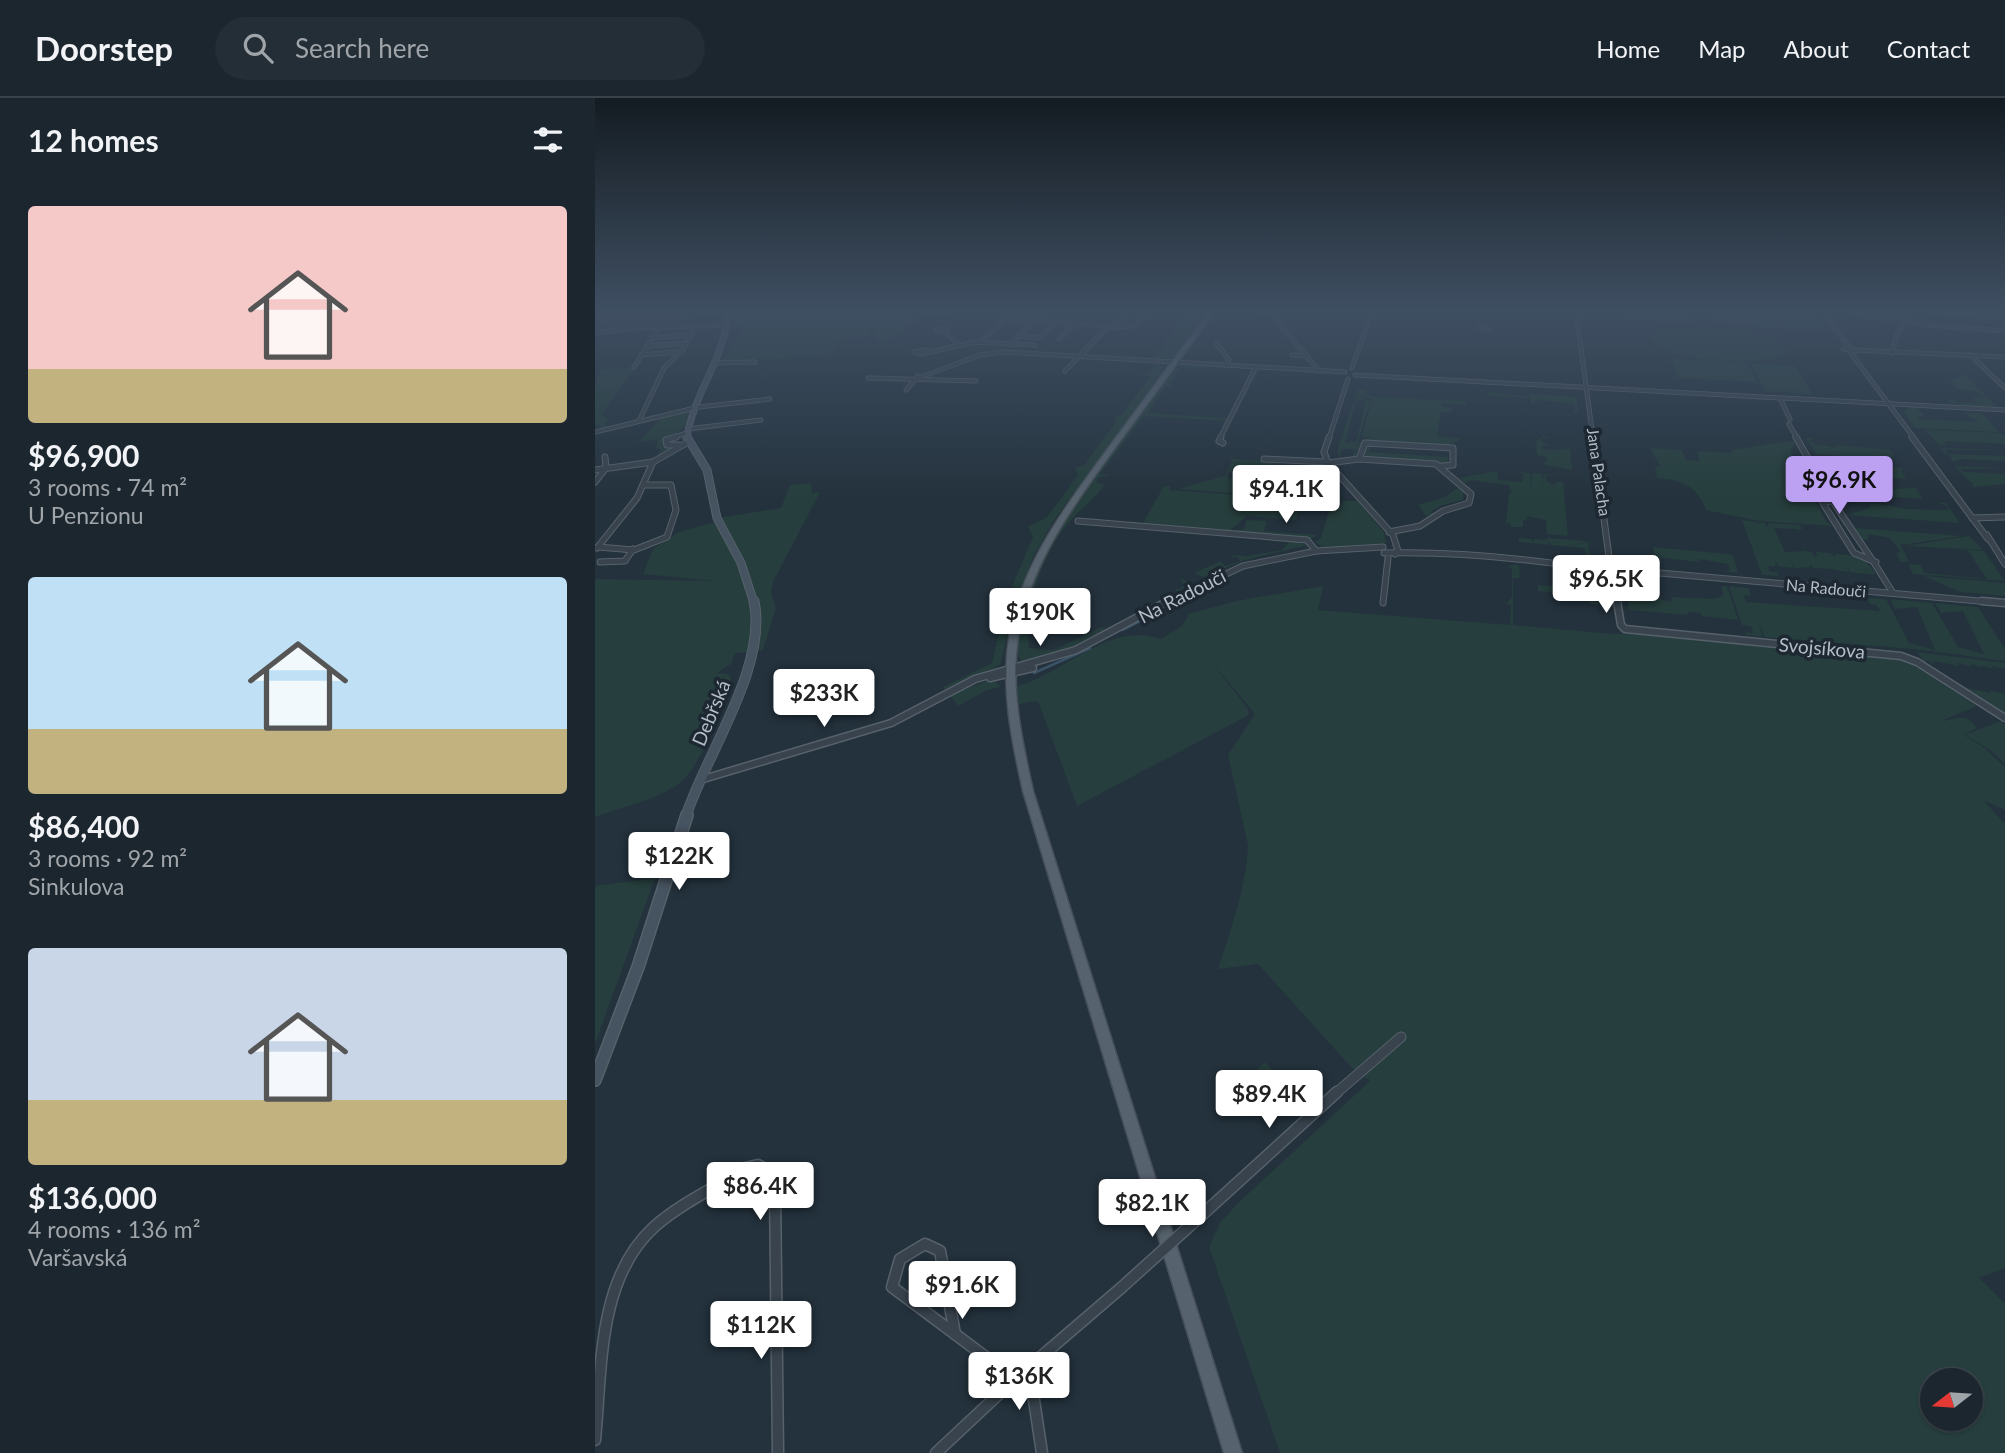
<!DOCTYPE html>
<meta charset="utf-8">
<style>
body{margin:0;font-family:Lato,sans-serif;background:#242e36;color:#f1f3f6;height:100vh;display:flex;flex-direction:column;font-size:26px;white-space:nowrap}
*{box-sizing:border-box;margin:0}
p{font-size:23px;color:#a0a5aa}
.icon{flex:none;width:38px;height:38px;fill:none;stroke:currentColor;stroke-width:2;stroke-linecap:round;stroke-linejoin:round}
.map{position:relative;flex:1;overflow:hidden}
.sheet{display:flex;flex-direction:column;background:#1b262e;width:595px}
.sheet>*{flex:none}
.needle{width:46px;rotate:253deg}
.fabs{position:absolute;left:1325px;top:1270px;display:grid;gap:14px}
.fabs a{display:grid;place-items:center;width:63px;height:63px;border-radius:50%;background:#1b262e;box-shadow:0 2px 5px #0004,0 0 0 2px #39434a;font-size:35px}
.price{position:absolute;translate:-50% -60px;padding:0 16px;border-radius:7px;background:#fff;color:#222;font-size:23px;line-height:46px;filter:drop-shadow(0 2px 4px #0008)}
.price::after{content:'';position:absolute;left:50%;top:42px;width:21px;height:16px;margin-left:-10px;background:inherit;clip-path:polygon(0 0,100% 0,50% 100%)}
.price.selected{background:#bca0f2;color:#111}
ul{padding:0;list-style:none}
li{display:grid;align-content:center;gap:14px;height:371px;padding:0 28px}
li span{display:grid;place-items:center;height:217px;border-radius:7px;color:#555}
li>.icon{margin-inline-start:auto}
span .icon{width:126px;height:126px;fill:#fffc;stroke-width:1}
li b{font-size:30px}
h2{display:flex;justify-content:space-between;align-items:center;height:84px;padding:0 28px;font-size:30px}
header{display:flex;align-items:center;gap:42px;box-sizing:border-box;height:98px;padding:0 35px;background:#1b262e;border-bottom:2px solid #39434a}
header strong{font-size:33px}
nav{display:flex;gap:38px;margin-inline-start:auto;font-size:24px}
.search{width:490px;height:63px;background:#242e36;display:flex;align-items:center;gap:18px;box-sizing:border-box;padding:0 24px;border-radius:38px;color:#a0a5aa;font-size:26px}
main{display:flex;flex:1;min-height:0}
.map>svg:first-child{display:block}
.medical{fill:#30303e}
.green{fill:#263e3d;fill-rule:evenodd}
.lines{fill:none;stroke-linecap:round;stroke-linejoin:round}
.stream{stroke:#3a5265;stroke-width:2.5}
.street-far4-casing{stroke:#56616b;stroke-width:5}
.street-far3-casing{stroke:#56616b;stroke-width:7}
.street-far2-casing{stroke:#56616b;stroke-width:9}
.street-far1-casing{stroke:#56616b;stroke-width:11}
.street-casing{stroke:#56616b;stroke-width:13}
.secondary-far3-casing{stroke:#56616b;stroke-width:7}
.secondary-far2-casing{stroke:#56616b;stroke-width:9}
.secondary-far1-casing{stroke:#56616b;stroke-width:11}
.secondary-casing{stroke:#56616b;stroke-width:14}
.primary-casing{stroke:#444f59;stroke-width:3}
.street-far4{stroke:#38434d;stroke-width:3.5}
.street-far3{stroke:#38434d;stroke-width:5}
.street-far2{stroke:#38434d;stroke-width:6}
.street-far1{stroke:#38434d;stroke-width:9}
.street{stroke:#38434d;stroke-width:10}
.secondary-far3{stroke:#465360;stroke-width:5}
.secondary-far2{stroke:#465360;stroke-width:7}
.secondary-far1{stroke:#465360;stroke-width:9}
.secondary{stroke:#465360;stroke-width:11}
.primary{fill:#56626d;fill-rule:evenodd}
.street-bridge-casing{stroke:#56616b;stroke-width:13;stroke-linecap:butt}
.street-bridge{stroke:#38434d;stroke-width:10}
.labels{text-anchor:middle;stroke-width:7;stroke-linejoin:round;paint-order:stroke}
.far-street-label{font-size:16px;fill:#b4bec8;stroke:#1d2832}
.street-label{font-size:19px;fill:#b4bec8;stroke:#1d2832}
</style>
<header>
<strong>Doorstep</strong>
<div class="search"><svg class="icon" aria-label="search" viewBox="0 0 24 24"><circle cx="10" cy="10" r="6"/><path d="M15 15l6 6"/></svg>Search here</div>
<nav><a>Home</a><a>Map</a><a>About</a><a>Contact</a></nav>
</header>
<main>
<section class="sheet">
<h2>12 homes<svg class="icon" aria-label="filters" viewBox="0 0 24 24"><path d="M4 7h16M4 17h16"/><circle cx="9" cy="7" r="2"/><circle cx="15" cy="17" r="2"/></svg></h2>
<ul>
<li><span style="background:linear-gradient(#f6c9c9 75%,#c2b280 0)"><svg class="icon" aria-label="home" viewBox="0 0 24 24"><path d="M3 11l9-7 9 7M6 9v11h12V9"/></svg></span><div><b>$96,900</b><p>3 rooms · 74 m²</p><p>U Penzionu</p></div></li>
<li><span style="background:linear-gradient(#bfe0f5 70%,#c2b280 0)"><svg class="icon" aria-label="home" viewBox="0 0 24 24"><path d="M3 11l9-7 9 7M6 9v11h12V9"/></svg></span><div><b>$86,400</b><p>3 rooms · 92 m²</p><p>Sinkulova</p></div></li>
<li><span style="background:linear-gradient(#c9d6e8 70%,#c2b280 0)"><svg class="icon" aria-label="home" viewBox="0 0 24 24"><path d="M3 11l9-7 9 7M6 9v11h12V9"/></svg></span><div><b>$136,000</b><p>4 rooms · 136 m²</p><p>Varšavská</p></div></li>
</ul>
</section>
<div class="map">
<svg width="1410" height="1355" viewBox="0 0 1410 1355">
<rect width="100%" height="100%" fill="#24323d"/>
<polygon class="medical" points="0,213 128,213 128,219 89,220 82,226 66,229 0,231"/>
<g class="green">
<polygon points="178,213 369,213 362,220 324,219 306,235 285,245 279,238 278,225 263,220 276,226 275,237 242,243 240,252 234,257 126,264 150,230 139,227 136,217"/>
<polygon points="593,213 612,213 579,259 558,261"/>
<polygon points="1027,213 1096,213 1101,225 1030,221"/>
<polygon points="1111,213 1220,213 1235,234 1127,226 1116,222"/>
<path d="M1085,228L1089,230L1152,231L1187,245L1192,256C1170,268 1073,264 1058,243L1057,238L1068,231Z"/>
<polygon points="1076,261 1152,265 1162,284 1083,280"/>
<polygon points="561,266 569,267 565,277 458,424 439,457 418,510 406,565 395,574 351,593 348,589 397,565 412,500 438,439 433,429 452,419 483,377 480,370 489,367 521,324 519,319 526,317 556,278 545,276 552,276"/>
<polygon points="1156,266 1200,268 1217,296 1170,293"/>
<path d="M592,267L617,270H586L575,285L577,288H571L553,315L632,320V323L549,318L505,376L517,377L504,379L501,384L509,387C500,401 489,408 479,419C447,452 431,505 434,550L459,552L507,529L510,531L581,495V491H587L585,489H590L591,485H586L588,483L584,479L593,484L594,488L475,552L427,563C419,555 424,543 426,533C445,432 519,352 579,271Z"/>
<polygon points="41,269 6,317 14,321 9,328 19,328 9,330 0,327 0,286 6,275 1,272"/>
<polygon points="1370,276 1402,309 1357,306 1349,298 1361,304 1381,305 1378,300 1391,300 1380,293 1348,290 1362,291 1355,283"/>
<path d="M763,292H771L770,296L779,299L871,303L872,307L846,305L845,302L847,309L857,310L856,314H846L842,338L867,341L849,348L770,343L764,352H761V360H754L758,359L760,351H747L744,361L743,350L761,297L775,303L761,351L766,342L775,340L767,338L777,301L761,295ZM761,302L771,303C768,318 764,329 762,343L750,345Z"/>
<polygon points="893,294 935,299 935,296 982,299 983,314 977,318 940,316 977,317 980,315 980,306 943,302 936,306 935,300 893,298"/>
<polygon points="1312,308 1322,310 1329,318 1322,318 1324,321 1384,324 1368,314 1386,315 1404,334 1320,330 1308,313 1314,311"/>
<polygon points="94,314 90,329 69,343 70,347 79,348 62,359 65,351 61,350 63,341 43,344 69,318"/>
<polygon points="1330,332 1405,335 1410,337 1410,346 1350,343 1350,347 1344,347"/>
<polygon points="949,338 957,341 947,340 947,344 957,348 948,347 948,352 975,351 977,372 947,366 952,363 952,359 942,357 941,343"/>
<polygon points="1211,340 1221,340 1214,342 1225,349 1225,346 1241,350 1241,347 1296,352 1299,358 1292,361 1221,356"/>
<path d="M1187,344H1201L1195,353L1210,382L1224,384L1225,385L1210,384L1219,401L1226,405L1220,403L1232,425L1239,428L1164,423L1111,412C1102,387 1087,382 1062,380L1060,369L1065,368L1055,350L1087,352L1091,362L1105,363L1102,353L1138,355L1137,352Z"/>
<polygon points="772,347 776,347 774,354 853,359 852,366 769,360"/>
<polygon points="1345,350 1410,352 1350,352 1353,356 1410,358 1410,363 1367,361 1358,364 1355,357 1351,357"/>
<polygon points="1220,358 1230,358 1223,360 1235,367 1235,364 1250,365 1251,368 1251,365 1266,366 1267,369 1267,366 1309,370 1306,372 1311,381 1230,375"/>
<polygon points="633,360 685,364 677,379 634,374 632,380 662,380 656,396 650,393 654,381 648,396 584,391 630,378 637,362"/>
<polygon points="1359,368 1410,370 1365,371 1368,374 1410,376 1410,386 1377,389 1378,386"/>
<polygon points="902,373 903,382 927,384 929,377 923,374 935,375 936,392 937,375 947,376 948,386 949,376 958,377 950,378 951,383 959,387 961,384 968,384 973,438 952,436 951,422 931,418 933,422 928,422 928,429 916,429 916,426 911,425 914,396 917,395 914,387 876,382 870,385 864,380"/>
<polygon points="1229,376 1240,377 1234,379 1245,387 1246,384 1261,385 1262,388 1263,385 1277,386 1279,389 1279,386 1297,391 1321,390 1328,401 1241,395"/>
<polygon points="216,385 217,395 225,394 178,484 176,495 181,510 168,552 159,554 159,494 123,420 186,410 195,387"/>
<polygon points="569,388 576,388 574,392 657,398 661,400 659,408 704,411 701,422 652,418 634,433 548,425"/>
<polygon points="863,390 872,394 868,395 868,402 845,408 835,414 839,416 831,418 823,407 850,399"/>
<polygon points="748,403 762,403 789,434 791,445 729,450 720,444 726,440 735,409 745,410"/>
<polygon points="1340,404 1351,405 1365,425 1253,417 1276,409 1274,406 1290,407 1291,410 1292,407 1310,411 1354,412 1352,408"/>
<polygon points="652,422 672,423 669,433 722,437 717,441 642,434 640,432 649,431"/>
<path d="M1147,422L1170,425L1172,429L1174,425L1205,427L1207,431L1201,432L1211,453L1217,454L1219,458H1222L1221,454L1235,455L1241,460L1240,456C1259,457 1271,459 1281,476H1272L1270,470L1271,476L1255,474L1252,468L1253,474L1235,471L1234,467V471L1218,470L1215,465L1216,469L1200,470L1197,464L1198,470L1183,468L1180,462L1181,468H1173L1175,474H1182L1184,478L1167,477ZM1179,430L1201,431L1210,453L1190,454Z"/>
<path d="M120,424L144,466L158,504L156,554L140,555L136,566L122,575L133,576L136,580C126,609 107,670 82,687C59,703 26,709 0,719V481L119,483L48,476L58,451L84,434Z"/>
<polygon points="1259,430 1367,438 1306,447 1314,464 1306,464 1301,455 1306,454 1295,440 1273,436 1273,442 1267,441"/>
<polygon points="1374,438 1388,452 1309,448"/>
<polygon points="924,440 937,441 938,445 939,441 953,442 953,446 956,447 951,440 993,443 974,448 993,444 995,460 986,459 991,457 990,450 924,444"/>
<polygon points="695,443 713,447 650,462 608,479 599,475 626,463 630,468 645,463 643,459 636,459 638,457 652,458 687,452"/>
<polygon points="1058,449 1132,456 1138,458 1143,475 1130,473 1135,472 1133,466 1104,461 1104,464 1060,459"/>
<polygon points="1359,451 1389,453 1410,483 1318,476 1313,466 1325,467 1330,475 1392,481 1373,453"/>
<path d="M916,467H924L925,480H918V527L1017,536L1045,535L1296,559L1318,567L1382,608L1346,623C1361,622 1371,613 1382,630L1369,637L1388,649L1410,669V712L1388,702L1410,726V1170L1384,1180L1410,1206V1355H685L614,1149L625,1125L642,1106L775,983L757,970L663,866L623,871C636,831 651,790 653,747L633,657L660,616L615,562L653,611L654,617L482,708L443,603L424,606L422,588C469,576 515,522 566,541L587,528L594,516L641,503L728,488L723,512L915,527L916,507L911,506L917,499V470H912ZM1337,1283H1376V1321H1337Z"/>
<polygon points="978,474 1004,477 1010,481 1014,508 995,506 993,497 943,493 943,487 995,491 994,486 984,482 979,485"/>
<polygon points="1329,478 1410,485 1410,498 1365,494"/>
<polygon points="1126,488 1132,488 1143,522 1107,518 1106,515 1093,514 1093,517 1034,512 1032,496 1037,500 1042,496 1076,504 1077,499 1121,501 1128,497"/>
<polygon points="1134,488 1154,490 1156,498 1149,497 1151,504 1285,513 1282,507 1275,506 1272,500 1291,501 1314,545 1340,552 1322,509 1300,511 1295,501 1337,505 1363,549 1389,556 1368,513 1346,515 1340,505 1383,509 1410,551 1410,563 1319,551 1169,539 1164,525 1167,539 1151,537 1150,534 1158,535 1156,528 1147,527"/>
<polygon points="1322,554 1410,565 1410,571 1397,568 1398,571 1386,567 1387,570 1376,566 1377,569 1363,565 1364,568 1340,563 1338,566 1331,562 1331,566"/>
<polygon points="391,583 401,584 406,589 392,592 363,608 355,597"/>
<polygon points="1367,589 1396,595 1395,592 1410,596 1410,616"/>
<polygon points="1406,623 1410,627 1410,666 1397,653 1370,637"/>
<polygon points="60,780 0,946 0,788"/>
<polygon points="670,964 704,999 676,1023 642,988"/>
</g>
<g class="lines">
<g class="stream">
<polyline points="528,532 557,517"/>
<polyline points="439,575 495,550"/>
</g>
<g class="street-far4-casing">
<g id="street-far4">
<polyline points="685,213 681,222 724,273"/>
<polyline points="981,213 998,340"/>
<polyline points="1228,213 1255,250"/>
<polyline points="1251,213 1332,227 1410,233"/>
<polyline points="1333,213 1410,219"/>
<polyline points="667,215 683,216"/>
<polyline points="519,228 534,213"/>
<polyline points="885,229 895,232"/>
<polygon points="352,230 349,233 341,232"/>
<polyline points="349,233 363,246"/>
<polyline points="0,235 40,230 134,227"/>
<polyline points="423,238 444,240 461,224"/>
<polyline points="57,240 95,237"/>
<polyline points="464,241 479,226"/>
<polyline points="385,244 411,221 516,228"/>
<polyline points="621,245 634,262 631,268"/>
<polyline points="415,246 450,213"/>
<polyline points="52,248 91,245"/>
<polygon points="1253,250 1261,253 1248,251"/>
<polyline points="332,252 319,254 326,256 379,244 440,247"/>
<polyline points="1259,252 1410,259"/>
<polyline points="1255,254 1319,340"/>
<polyline points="1297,255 1302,236 1316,213"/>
<polyline points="46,257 82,254"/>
<polyline points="460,257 750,274"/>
<polyline points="697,257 711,258"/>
<polyline points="1375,257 1410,290"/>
<polyline points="119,265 160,264"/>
<polyline points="39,269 64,230"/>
<polyline points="757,270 777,213"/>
<polyline points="470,273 512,230 539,228 556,213"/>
<polyline points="760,277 1410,312"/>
<polyline points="273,280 381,283"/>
<polyline points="323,280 385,257 407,254 463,257"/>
<polyline points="311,292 323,278"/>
<polyline points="1185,300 1195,321"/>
<polyline points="44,323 69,270 87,253 101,228"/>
<polyline points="1194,326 1202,340"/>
<polyline points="93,331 166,322"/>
<polyline points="0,334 104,309 175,301"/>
<polyline points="76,340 92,335"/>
<polyline points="625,340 660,271"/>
<polyline points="734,340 753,281"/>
</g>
</g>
<g class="street-far3-casing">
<g id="street-far3">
<polyline points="81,339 71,342 72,347 83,347"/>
<polyline points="626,339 624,343 628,345"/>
<polyline points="734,339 729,354 733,365 798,437 803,453 800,456"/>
<polyline points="998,339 1015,466"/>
<polyline points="1201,339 1233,396 1228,399"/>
<polyline points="1317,339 1393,441"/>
<polyline points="669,361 732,364"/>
<polyline points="764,361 770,345 858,350 858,367 847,368"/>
<polyline points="733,365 764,361 841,366 876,396 874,405 848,413 825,428 794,434"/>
<polyline points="0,372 58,364 93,344"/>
<polyline points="0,384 11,370 10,359"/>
<polygon points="1226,402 1238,404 1278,463 1259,455"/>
<polyline points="1377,420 1410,419"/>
<polyline points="483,423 712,442 721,453"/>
<polyline points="1392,437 1410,466"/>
<polyline points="3,449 39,452 72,439 81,412 76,387 50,387"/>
<polyline points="2,450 42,400 58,364"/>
<path d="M789,455C867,453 947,462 1024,475"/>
<polyline points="1278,463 1281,464"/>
<polyline points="1278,463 1298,495"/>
<polyline points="5,464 30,463 38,451"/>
<polyline points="1010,472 1009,468 1018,466 1053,474 1407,505"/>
<polyline points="570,505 648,468 721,453 788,449"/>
<polyline points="788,505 793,460"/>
<polyline points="1023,505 1020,488 1023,475"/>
</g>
</g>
<g class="street-far2-casing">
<g id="street-far2">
<polyline points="1022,503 1026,527 1030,531 1306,558 1322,564 1410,620"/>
<polyline points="1387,503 1410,505"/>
<polyline points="395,580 438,570"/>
<polyline points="105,682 296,625 380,581 481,552 573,503"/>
</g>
</g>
<g class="street-far1-casing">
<polyline id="street-far1" points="740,996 806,939"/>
</g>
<g class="street-casing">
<g id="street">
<polyline points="608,1116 742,994"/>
<polygon points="330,1146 345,1153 360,1236 297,1189 305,1161"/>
<polyline points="360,1236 420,1281"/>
<polyline points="434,1269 447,1355"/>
<path d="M0,1342C7,1271 2,1181 59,1129C86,1105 120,1090 150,1070L163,1067L172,1072L180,1089L183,1355"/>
<polyline points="341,1355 420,1281 526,1190"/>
</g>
</g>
<g class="secondary-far3-casing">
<path id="secondary-far3" d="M92,340C98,295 131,260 133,213"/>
</g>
<g class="secondary-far2-casing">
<polyline id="secondary-far2" points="92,339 112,372 122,420 146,465 159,505"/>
</g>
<g class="secondary-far1-casing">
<path id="secondary-far1" d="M91,718C111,656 173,569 159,503"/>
</g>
<g class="secondary-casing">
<polyline id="secondary" points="0,982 43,869 92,717"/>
</g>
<g class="primary-casing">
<path id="primary" d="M615,213H620C587,258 555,303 522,347C479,407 434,465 423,540C415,591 427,643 438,693L647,1355H629L428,693C417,643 406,592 414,540C426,463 475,403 520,341C552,298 583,255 615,213Z"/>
</g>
<use href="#street-far4" class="street-far4"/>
<use href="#street-far3" class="street-far3"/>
<use href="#street-far2" class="street-far2"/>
<use href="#street-far1" class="street-far1"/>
<use href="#street" class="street"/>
<use href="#secondary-far3" class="secondary-far3"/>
<use href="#secondary-far2" class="secondary-far2"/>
<use href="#secondary-far1" class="secondary-far1"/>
<use href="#secondary" class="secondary"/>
<use href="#primary" class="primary"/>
<g class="street-bridge-casing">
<polyline id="street-bridge" points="526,1190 608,1116"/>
</g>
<use href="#street-bridge" class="street-bridge"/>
</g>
<linearGradient id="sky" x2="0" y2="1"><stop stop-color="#141c22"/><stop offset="0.53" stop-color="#3f4f62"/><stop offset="1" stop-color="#3f4f62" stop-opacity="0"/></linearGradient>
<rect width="1410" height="402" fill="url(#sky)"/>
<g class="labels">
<g class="far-street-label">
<text transform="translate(1004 374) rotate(82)" y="6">Jana Palacha</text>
<text transform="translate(1231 490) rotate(5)" y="6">Na Radouči</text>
</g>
<g class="street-label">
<text transform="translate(587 498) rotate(-27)" y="7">Na Radouči</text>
<text transform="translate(1227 550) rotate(5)" y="7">Svojsíkova</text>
<text transform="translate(116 615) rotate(-67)" y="7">Debřská</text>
</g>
</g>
</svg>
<div class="fabs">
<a><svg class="needle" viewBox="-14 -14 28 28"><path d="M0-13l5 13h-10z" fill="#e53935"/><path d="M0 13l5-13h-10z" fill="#a0a5aa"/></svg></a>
</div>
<b class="price selected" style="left:1244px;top:418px">$96.9K</b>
<b class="price" style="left:691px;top:427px">$94.1K</b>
<b class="price" style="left:1011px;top:517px">$96.5K</b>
<b class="price" style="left:445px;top:550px">$190K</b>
<b class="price" style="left:229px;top:631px">$233K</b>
<b class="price" style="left:84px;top:794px">$122K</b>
<b class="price" style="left:674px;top:1032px">$89.4K</b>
<b class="price" style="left:165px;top:1124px">$86.4K</b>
<b class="price" style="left:557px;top:1141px">$82.1K</b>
<b class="price" style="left:367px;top:1223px">$91.6K</b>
<b class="price" style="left:166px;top:1263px">$112K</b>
<b class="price" style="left:424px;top:1314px">$136K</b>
</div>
</main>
